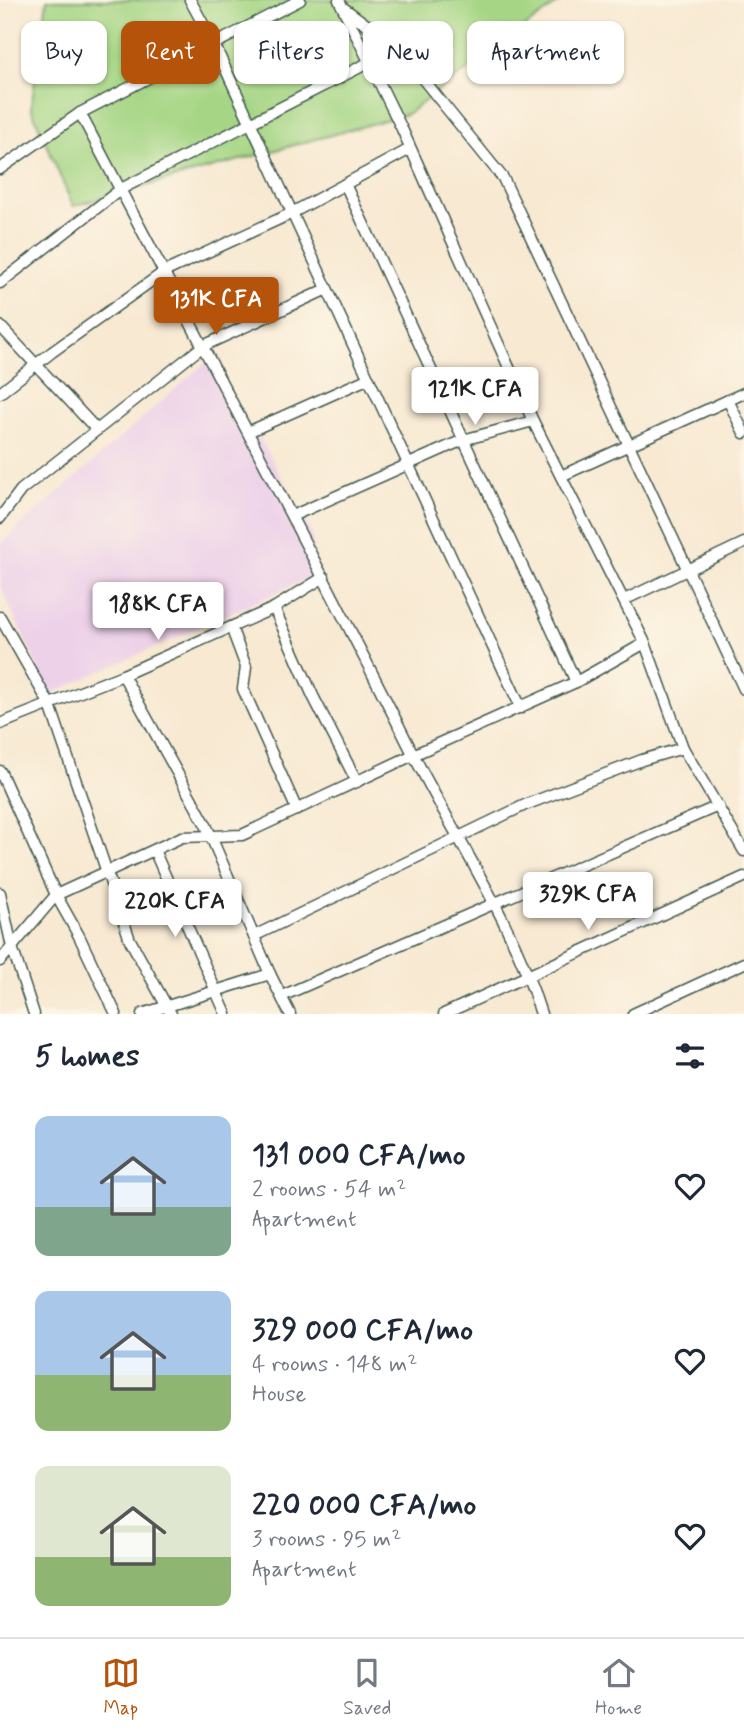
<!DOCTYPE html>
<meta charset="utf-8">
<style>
body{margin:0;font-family:Mynerve,sans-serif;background:#f2f2f3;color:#1f2937;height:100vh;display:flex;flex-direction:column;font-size:26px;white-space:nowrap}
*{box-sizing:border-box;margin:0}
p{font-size:23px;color:#747a83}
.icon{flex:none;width:38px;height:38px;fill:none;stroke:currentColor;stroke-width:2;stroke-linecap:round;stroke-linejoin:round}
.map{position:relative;height:1014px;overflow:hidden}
.side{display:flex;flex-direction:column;background:#fff;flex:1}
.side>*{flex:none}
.guide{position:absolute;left:21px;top:21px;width:704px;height:63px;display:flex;gap:14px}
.price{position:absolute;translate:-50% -60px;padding:0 16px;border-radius:7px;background:#fff;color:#222;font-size:23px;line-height:46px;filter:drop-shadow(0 2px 4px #0008)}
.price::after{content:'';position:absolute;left:50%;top:42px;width:21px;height:16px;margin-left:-10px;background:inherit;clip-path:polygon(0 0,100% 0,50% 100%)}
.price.selected{background:#b45309;color:#fff}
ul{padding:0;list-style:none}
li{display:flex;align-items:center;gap:21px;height:175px;padding:0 35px}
li span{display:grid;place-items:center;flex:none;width:196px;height:140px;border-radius:14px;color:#555}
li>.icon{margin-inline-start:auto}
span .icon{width:84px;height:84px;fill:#fffc;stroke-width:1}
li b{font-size:30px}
h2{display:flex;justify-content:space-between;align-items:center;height:84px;padding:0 35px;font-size:30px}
.tag{padding:0 24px;border-radius:14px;background:#fff;box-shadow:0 2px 5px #0004;font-size:24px;line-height:63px}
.tag.selected{background:#b45309;color:#fff}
.menu{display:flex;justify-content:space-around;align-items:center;height:98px;border-top:2px solid #e0e1e3;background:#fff;font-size:19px;color:#747a83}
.menu a{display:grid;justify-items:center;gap:4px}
.menu .selected{color:#b45309}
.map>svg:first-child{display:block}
.built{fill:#edd1e9}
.green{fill:#a6d685;stroke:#628a5c;stroke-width:2}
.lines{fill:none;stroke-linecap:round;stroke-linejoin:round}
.street-casing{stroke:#40574c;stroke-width:13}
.street{stroke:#fff;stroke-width:10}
</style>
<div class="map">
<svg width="744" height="1014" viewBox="0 0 744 1014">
<rect width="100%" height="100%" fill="#fcf5e5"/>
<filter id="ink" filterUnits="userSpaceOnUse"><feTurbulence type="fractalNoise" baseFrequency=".0143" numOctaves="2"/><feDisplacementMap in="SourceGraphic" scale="14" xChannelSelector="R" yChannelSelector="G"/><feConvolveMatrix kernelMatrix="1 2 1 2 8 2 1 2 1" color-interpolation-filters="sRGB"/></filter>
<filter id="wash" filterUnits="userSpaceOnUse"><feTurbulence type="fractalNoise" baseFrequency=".00686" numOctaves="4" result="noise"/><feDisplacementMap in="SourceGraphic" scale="28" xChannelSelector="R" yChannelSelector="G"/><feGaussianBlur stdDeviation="1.57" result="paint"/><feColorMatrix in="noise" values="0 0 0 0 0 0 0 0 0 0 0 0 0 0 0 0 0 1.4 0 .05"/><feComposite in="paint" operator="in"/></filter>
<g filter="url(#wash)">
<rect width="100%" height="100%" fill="#f8e9d2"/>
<polygon class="built" points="206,362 257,433 312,533 315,564 306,579 50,694 0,585 0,544"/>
<polygon class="green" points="47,0 562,0 407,114 73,206 31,108"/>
</g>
<g filter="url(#ink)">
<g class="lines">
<g class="street-casing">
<g id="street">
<polyline points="190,0 214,44 521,708"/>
<polyline points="339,0 402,129 533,421 645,643 683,748 744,851"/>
<polyline points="345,9 397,47 503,178 744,689"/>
<path d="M80,113C191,324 303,535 410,748C454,836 512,919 541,1014"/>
<polyline points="0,169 80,113 300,0"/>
<polyline points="345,184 576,682"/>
<polyline points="0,283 121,189 370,62"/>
<polyline points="0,326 97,430"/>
<polyline points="0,393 52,352 164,272 288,215 410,149"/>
<polyline points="728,400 744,433"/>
<polyline points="248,432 367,379"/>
<polyline points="561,476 744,393"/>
<polyline points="292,516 463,440 533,421"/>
<polyline points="0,518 21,490 203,346 327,289"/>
<polyline points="624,600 744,543"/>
<polyline points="274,608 313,696 357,782"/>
<polyline points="0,617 50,705 130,940 171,1014"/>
<polyline points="231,627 246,667 243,689 297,810"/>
<polyline points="123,675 206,825 270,974 290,1014"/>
<polyline points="0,724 123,675 274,608 324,577"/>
<polyline points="0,771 56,895 79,936 116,1014"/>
<polyline points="154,850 226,1014"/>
<polyline points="0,893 12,947 34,1014"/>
<polyline points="254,936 525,805 642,760 683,748"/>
<polyline points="0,961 56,895 182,837 242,835 413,755 576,682 645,643"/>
<polyline points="282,996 718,806"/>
<polyline points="142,1014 270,974"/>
<polyline points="444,1014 744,877"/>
<polyline points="633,1014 744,963"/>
</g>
</g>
<use href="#street" class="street"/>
</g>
</g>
</svg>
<b class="price selected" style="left:216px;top:337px">131K CFA</b>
<b class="price" style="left:475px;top:427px">121K CFA</b>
<b class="price" style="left:158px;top:642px">188K CFA</b>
<b class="price" style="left:588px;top:932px">329K CFA</b>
<b class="price" style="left:175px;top:939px">220K CFA</b>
<div class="guide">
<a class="tag">Buy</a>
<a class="tag selected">Rent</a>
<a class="tag">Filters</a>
<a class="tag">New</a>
<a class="tag">Apartment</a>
</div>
</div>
<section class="side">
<h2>5 homes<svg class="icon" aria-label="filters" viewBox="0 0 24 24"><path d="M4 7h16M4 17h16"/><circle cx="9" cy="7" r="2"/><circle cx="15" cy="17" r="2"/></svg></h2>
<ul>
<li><span style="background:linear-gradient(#a9c7e8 65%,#7fa58c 0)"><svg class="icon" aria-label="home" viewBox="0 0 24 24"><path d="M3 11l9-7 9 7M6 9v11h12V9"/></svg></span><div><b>131 000 CFA/mo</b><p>2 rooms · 54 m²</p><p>Apartment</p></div><svg class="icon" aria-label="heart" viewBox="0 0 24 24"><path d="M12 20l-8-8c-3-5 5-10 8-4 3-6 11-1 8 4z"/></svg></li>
<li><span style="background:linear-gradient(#a9c7e8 60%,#8fb573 0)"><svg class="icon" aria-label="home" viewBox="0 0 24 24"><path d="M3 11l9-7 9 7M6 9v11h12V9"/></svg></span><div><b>329 000 CFA/mo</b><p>4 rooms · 148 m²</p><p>House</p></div><svg class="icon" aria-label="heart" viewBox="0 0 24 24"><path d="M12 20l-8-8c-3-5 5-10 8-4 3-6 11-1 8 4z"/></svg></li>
<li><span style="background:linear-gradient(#dfe7d0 65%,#8fb573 0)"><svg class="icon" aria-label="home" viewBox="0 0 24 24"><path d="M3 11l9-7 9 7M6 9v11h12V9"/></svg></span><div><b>220 000 CFA/mo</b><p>3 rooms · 95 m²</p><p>Apartment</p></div><svg class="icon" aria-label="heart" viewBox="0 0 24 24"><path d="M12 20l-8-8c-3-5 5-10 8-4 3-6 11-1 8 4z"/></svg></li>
</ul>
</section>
<nav class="menu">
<a class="selected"><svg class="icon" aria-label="map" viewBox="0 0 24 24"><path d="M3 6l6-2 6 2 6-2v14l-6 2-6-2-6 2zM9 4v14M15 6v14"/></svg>Map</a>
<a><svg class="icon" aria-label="saved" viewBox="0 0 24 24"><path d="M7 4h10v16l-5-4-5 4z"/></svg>Saved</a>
<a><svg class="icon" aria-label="home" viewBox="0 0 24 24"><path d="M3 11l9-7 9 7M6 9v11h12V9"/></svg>Home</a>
</nav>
